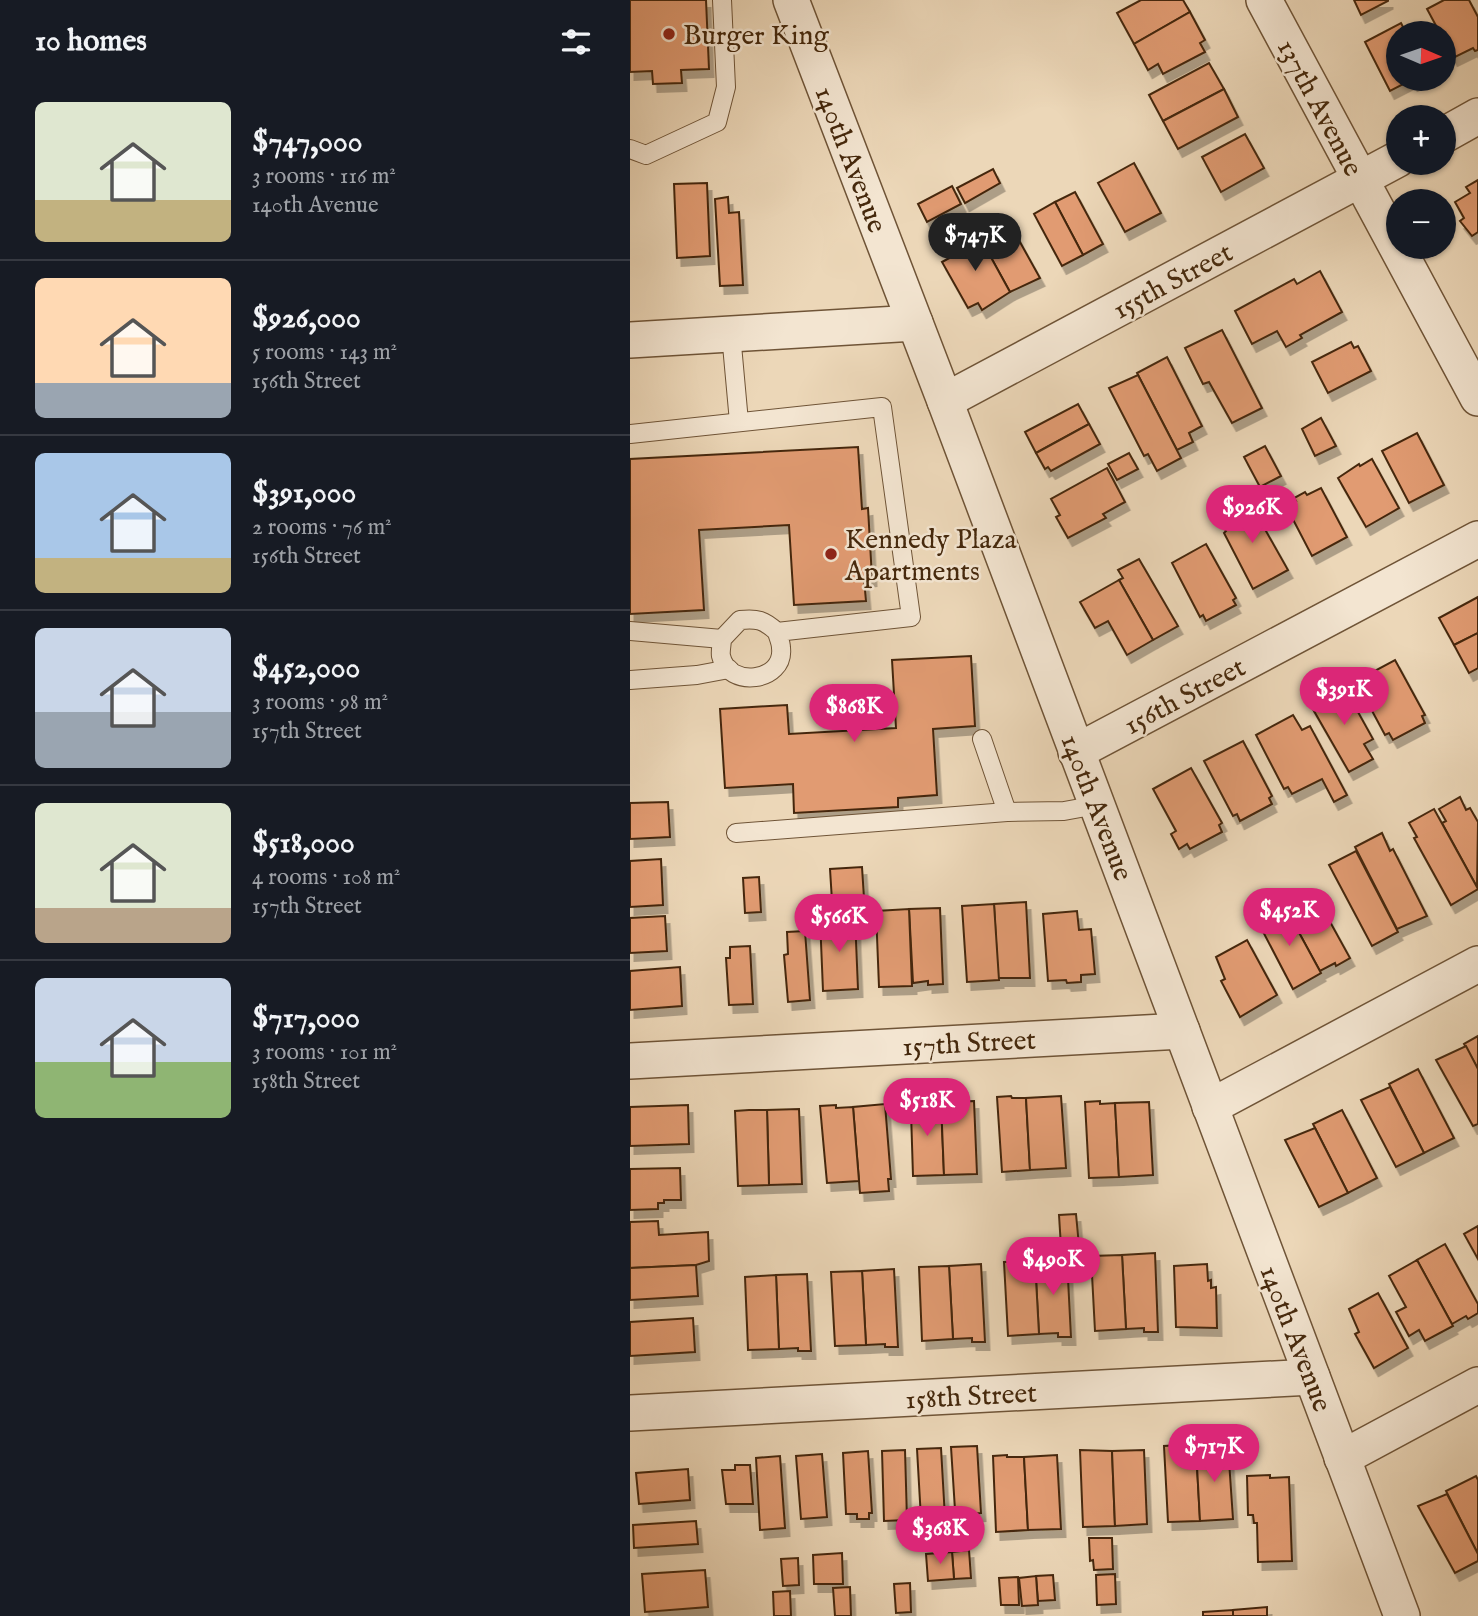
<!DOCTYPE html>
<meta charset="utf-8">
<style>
body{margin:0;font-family:"IM FELL English",serif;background:#20242c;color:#f1f3f6;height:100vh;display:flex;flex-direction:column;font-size:26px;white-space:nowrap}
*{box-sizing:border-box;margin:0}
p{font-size:23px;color:#9ea1a6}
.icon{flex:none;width:38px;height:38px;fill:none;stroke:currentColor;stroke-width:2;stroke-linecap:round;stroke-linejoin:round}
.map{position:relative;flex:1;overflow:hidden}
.sheet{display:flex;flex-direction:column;background:#171b24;width:630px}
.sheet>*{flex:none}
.needle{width:46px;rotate:92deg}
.tools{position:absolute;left:756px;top:21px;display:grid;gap:14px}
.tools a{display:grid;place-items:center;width:70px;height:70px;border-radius:50%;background:#171b24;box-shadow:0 2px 5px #0004;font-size:35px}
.price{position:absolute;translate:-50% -60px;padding:0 16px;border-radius:24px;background:#db2777;color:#fff;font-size:23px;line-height:46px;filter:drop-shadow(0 2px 4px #0008)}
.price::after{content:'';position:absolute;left:50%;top:42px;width:21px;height:16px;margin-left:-10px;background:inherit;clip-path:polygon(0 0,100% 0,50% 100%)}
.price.selected{background:#222;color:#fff}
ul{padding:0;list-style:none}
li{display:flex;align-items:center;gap:21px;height:175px;padding:0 35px}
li+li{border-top:2px solid #363941}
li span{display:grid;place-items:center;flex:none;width:196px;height:140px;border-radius:10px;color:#555}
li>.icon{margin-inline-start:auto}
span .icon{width:84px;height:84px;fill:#fffc;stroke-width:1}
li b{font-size:30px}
h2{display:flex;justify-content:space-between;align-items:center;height:84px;padding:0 35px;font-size:30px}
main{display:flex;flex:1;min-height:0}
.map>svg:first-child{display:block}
.building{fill:#e19b72;stroke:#45280c;stroke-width:2;filter:url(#shadow)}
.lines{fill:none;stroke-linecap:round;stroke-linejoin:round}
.service-casing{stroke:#6f5437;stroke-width:20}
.minor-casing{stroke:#6f5437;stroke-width:38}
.service{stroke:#f3e5d1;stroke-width:18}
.minor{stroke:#f3e5d1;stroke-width:35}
.poi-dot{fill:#8f2418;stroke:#f3e5d1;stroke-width:2.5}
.labels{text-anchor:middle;stroke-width:5;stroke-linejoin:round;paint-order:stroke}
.poi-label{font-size:28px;fill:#45280c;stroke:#f3e5d1;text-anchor:start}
.street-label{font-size:28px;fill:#45280c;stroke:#f3e5d1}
</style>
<main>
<section class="sheet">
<h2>10 homes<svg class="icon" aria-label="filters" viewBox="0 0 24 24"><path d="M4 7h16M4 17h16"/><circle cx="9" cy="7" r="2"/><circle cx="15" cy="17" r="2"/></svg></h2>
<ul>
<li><span style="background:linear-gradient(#dfe7d0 70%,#c2b280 0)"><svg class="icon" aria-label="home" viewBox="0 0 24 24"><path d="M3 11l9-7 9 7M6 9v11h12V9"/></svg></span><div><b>$747,000</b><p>3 rooms · 116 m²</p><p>140th Avenue</p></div></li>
<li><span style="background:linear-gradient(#ffd9b3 75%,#9aa5b1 0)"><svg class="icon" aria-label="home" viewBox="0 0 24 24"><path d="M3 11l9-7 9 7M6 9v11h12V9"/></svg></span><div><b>$926,000</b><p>5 rooms · 143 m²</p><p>156th Street</p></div></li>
<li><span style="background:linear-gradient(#a9c7e8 75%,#c2b280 0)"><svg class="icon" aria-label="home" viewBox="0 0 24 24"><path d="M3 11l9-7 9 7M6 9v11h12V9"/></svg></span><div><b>$391,000</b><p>2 rooms · 76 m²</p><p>156th Street</p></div></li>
<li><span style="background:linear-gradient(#c9d6e8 60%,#9aa5b1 0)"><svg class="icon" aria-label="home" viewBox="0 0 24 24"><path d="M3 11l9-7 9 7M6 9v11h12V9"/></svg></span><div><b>$452,000</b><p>3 rooms · 98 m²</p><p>157th Street</p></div></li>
<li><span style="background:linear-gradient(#dfe7d0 75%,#b9a48a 0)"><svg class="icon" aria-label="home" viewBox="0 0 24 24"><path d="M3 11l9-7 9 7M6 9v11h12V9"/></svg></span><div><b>$518,000</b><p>4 rooms · 108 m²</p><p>157th Street</p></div></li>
<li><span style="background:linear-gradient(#c9d6e8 60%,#8fb573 0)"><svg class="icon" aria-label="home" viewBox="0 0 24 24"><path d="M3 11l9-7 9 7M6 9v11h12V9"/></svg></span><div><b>$717,000</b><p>3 rooms · 101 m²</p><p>158th Street</p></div></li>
</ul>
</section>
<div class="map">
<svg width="848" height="1616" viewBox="0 0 848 1616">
<defs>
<filter id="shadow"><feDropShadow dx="4.5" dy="8" stdDeviation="0" flood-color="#0004"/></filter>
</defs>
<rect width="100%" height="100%" fill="#ecd7b8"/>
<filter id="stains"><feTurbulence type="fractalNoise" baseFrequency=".00286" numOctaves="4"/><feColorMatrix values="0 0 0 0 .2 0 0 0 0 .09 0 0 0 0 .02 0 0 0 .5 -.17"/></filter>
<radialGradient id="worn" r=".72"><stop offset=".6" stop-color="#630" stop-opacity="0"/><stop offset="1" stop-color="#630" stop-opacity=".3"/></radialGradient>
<g class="building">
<polygon points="0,0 76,0 79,69 51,70 52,83 23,84 22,71 0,72"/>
<polygon points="511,0 553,0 560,12 504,44 487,13"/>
<polygon points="724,0 758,0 758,1 731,15"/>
<polygon points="814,0 839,0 848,17 848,50 845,51 843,48 823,58 814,41 814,33 810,33 797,9"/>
<polygon points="560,12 575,40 570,43 575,52 533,74 528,64 518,70 504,44"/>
<polygon points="771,23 776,33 768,33 768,79 791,79 783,83 781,80 760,91 735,42"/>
<polygon points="579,63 594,89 533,121 519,95"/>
<polygon points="594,89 608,117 548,149 533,121"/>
<polygon points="615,134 634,168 591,192 572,157"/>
<polygon points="504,163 531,213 495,232 468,183"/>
<polygon points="363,169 370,183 335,203 327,188"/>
<polygon points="848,180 848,232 842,236 830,221 834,218 825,202 840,193 836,187"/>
<polygon points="77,183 80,256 47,258 44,184"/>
<polygon points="322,186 331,204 297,222 288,204"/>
<polygon points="445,192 473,244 453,255 425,202"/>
<polygon points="98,197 99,213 109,212 113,285 90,286 85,199"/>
<polygon points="425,202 453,255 432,266 404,214"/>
<polygon points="376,217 410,278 380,292 347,232"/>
<polygon points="347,232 380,292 352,310 348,303 338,308 312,262 323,256 319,249"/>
<polygon points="690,271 712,312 670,335 672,338 656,347 647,331 622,344 605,311 664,279 667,284"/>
<polygon points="592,330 632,408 602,423 579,382 573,384 555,348"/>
<polygon points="721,342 724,348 728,346 741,371 698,393 682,362"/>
<polygon points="537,357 572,426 559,433 563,442 547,450 507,373"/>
<polygon points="508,375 551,458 527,471 518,454 514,456 479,388"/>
<polygon points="448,404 459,424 406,453 395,432"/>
<polygon points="691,418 706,446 685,456 672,429"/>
<polygon points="459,424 470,444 421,471 418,467 415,469 406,453"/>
<polygon points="787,433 814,485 779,503 752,451"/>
<polygon points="635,446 651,476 630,487 614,457"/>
<polygon points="228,447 232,509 238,508 242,578 234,579 236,601 164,605 159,525 69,530 74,610 0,614 0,459"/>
<polygon points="499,453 508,469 487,480 478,464"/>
<polygon points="742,459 769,508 736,527 708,478 729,464 730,466"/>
<polygon points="477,468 495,502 473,514 476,518 438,538 426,517 430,515 421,499"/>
<polygon points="691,488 717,537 682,556 656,506 666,501 664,498 675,492 677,495"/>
<polygon points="619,501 658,570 623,589 594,533 596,531 589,517"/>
<polygon points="576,544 606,598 603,600 606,605 576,621 573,615 570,617 542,563"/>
<polygon points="509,559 548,626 523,640 489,580 493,578 488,570"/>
<polygon points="489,580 523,640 497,655 478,621 465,628 450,602"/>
<polygon points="848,597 848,633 824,645 809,618"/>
<polygon points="848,633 848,668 839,673 824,645"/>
<polygon points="341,656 345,726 303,729 307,795 268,798 268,807 164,813 163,784 95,788 90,709 157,705 159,734 266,728 262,660"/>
<polygon points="765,660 795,715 792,716 795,723 763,740 759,733 755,735 726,681"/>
<polygon points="713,685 743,739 734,744 743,759 719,772 680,704"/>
<polygon points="663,715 672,730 680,726 717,795 704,802 692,779 662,794 658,787 654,789 626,735"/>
<polygon points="613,741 642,796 639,798 642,804 610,821 607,814 603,816 574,761"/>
<polygon points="561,768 592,823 589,825 592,832 560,849 557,844 549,849 541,834 546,831 523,789"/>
<polygon points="830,797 836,810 840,808 848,822 847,887 812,823 816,821 809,809"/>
<polygon points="38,802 40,837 0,839 0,803"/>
<polygon points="804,809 848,889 821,905 784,838 787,837 779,823"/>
<polygon points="752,833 760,851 763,849 797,916 767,929 725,847"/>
<polygon points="726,851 768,932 742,946 699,865"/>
<polygon points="31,859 33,905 0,907 0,861"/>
<polygon points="232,867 234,898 202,901 200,869"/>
<polygon points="129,877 131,912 115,913 113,878"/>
<polygon points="683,891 720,958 706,966 705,963 690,971 655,907"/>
<polygon points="396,902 400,978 368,978 364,904"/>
<polygon points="364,904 369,980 337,982 332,906"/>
<polygon points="655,907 691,973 663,989 628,922"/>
<polygon points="310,908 313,984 298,985 298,981 283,983 279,909"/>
<polygon points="279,909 282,986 249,987 246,911"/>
<polygon points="447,911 449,930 461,929 465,974 451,975 451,982 437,983 436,980 418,981 413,914"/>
<polygon points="35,916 37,951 0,953 0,918"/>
<polygon points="225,917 228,989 193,991 190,918"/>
<polygon points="175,931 180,1000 158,1002 154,955 158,954 157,932"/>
<polygon points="617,940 647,995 610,1017 591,981 595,979 586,957"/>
<polygon points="120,946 123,1004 99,1005 96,958 100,958 100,947"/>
<polygon points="50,967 52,1006 0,1010 0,971"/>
<polygon points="848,1036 848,1069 834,1044"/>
<polygon points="836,1046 848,1069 848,1124 843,1126 806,1060"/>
<polygon points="788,1069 824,1138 794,1153 759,1084"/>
<polygon points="760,1087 794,1153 766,1167 731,1100"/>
<polygon points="381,1096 382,1098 396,1098 400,1170 372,1172 367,1097"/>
<polygon points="431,1096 436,1168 400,1170 396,1098"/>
<polygon points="294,1100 294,1102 311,1102 314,1175 283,1176 281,1112 278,1112 278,1101"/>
<polygon points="344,1101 347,1174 314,1175 311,1102"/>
<polygon points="470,1101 470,1104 485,1103 489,1177 459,1178 455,1102"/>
<polygon points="519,1102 523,1175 489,1177 485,1103"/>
<polygon points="255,1104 261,1179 258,1179 259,1191 230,1193 223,1107"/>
<polygon points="58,1105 59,1144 0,1146 0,1107"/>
<polygon points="206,1105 206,1108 223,1107 229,1181 197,1183 190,1106"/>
<polygon points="169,1109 172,1184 139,1185 137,1110"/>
<polygon points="119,1110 137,1110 139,1185 108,1186 105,1111"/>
<polygon points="712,1110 747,1178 718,1193 683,1124"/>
<polygon points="685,1128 718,1193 689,1207 655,1140"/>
<polygon points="50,1168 51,1200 34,1200 34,1203 28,1203 28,1209 0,1210 0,1169"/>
<polygon points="446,1214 449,1246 431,1247 429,1215"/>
<polygon points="28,1221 29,1235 78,1232 79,1261 66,1265 0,1268 0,1222"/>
<polygon points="848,1226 848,1259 834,1234"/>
<polygon points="815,1244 848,1304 848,1313 838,1319 836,1316 822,1324 787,1260"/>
<polygon points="525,1253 528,1332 514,1332 514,1328 496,1329 492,1255"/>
<polygon points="492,1255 496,1329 465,1331 461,1256"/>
<polygon points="437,1259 441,1337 428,1337 428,1333 409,1334 405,1261"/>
<polygon points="787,1260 823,1326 795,1341 789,1330 779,1336 766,1312 776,1307 759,1276"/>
<polygon points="405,1261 409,1334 378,1336 374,1262"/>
<polygon points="351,1264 355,1342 342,1342 342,1338 323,1339 319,1266"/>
<polygon points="577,1264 578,1281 581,1280 581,1288 586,1287 587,1328 546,1327 544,1266"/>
<polygon points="66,1265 68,1296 0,1300 0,1268"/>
<polygon points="319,1266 323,1339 292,1341 289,1267"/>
<polygon points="264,1269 268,1347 255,1347 255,1344 236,1345 232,1271"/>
<polygon points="232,1271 236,1345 205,1346 201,1272"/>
<polygon points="177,1274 181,1351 168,1351 168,1348 149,1349 146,1275"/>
<polygon points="146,1275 149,1349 118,1350 115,1277"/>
<polygon points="748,1293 778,1348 744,1368 725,1334 729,1332 719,1309"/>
<polygon points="63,1318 65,1352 0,1356 0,1322"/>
<polygon points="549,1445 549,1448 566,1448 570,1521 538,1522 534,1446"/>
<polygon points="347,1446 351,1513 337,1514 336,1510 325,1510 321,1447"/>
<polygon points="598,1446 603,1519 570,1521 566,1448"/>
<polygon points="311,1448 315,1518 291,1519 287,1449"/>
<polygon points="275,1450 277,1520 254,1521 252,1451"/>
<polygon points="450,1450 482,1451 485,1526 453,1527"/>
<polygon points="514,1450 517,1524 485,1526 482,1451"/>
<polygon points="238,1451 242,1513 239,1513 239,1519 227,1519 227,1514 216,1514 213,1453"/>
<polygon points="192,1454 197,1517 171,1519 166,1456"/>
<polygon points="377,1455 377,1457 394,1457 398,1530 366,1532 363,1456"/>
<polygon points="427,1455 431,1529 398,1530 394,1457"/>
<polygon points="150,1456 155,1528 130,1530 126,1458"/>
<polygon points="105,1465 120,1465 123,1504 96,1504 92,1470 105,1470"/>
<polygon points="58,1469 60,1500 9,1504 6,1473"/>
<polygon points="640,1475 640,1478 659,1477 662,1561 628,1562 627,1523 624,1523 623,1515 618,1515 617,1476"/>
<polygon points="846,1476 848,1480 848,1554 816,1491"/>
<polygon points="817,1494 848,1554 848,1561 825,1573 788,1506"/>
<polygon points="66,1521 68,1544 4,1548 3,1525"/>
<polygon points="459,1538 482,1538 483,1569 464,1570 463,1560 460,1561"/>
<polygon points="339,1550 341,1578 324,1579 322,1552"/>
<polygon points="322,1552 324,1579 298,1581 296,1554"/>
<polygon points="212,1553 213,1584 184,1584 183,1555"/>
<polygon points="168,1558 169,1585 153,1586 151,1559"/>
<polygon points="75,1570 78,1607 15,1612 12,1574"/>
<polygon points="485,1574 486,1604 467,1605 466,1575"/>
<polygon points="423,1575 425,1600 408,1601 406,1576"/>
<polygon points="406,1576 408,1605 392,1606 389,1578"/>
<polygon points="388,1577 389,1605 371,1605 369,1578"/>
<polygon points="280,1583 281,1612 266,1613 264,1584"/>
<polygon points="220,1587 221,1616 205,1616 203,1588"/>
<polygon points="160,1591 161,1616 144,1616 143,1592"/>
<polygon points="637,1607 637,1616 603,1616 603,1610"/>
<polygon points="603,1610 603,1616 573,1616 573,1612"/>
</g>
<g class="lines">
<g class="service-casing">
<g id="service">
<polyline points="0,149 16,155 87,122 96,87 92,0"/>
<polyline points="101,334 109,422"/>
<path d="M0,434L252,407L281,617L147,632C134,620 127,618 110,620L92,639C92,644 90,651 91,656C98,689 155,682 151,648C151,642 148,637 147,632"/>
<polyline points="0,631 92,639"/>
<polyline points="0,680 67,675 99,669"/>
<polyline points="352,739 377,812"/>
<polyline points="106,833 377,812 434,811 467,805"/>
</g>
</g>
<g class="minor-casing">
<g id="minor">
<polyline points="161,0 315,401 772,1616"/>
<polyline points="634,0 848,398"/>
<polyline points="814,135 848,116"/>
<polyline points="0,340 285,323"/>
<polyline points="315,401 768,159"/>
<polyline points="446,752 848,539"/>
<polyline points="0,1061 552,1031"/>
<polyline points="580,1107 848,964"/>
<polyline points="0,1413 682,1377"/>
<polyline points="712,1458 848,1385"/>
</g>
</g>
<use href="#service" class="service"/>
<use href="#minor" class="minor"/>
</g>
<g class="poi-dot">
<circle cx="39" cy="34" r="7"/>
<circle cx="201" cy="554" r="7"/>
</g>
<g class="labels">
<g class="poi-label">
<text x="53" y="44">Burger King</text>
<text x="215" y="548">Kennedy Plaza<tspan x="215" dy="32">Apartments</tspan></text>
</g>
<g class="street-label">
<text transform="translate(691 107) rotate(62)" y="10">137th Avenue</text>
<text transform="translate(222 159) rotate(69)" y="10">140th Avenue</text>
<text transform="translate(542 280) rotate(-28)" y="10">155th Street</text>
<text transform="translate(554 695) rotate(-28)" y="10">156th Street</text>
<text transform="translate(468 807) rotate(69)" y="10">140th Avenue</text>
<text transform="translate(339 1042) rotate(-3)" y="10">157th Street</text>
<text transform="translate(667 1338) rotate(69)" y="10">140th Avenue</text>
<text transform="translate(341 1395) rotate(-3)" y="10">158th Street</text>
</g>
</g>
<rect width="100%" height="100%" filter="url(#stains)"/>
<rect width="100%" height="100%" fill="url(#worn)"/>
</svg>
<div class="tools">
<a><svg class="needle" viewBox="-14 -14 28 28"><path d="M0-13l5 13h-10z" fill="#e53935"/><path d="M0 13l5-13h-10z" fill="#9ea1a6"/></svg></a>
<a>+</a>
<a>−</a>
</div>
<b class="price selected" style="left:345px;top:273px">$747K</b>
<b class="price" style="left:622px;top:545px">$926K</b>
<b class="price" style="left:714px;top:727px">$391K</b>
<b class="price" style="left:224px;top:744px">$868K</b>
<b class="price" style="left:659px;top:948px">$452K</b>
<b class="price" style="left:209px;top:954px">$566K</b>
<b class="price" style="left:297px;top:1138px">$518K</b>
<b class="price" style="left:423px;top:1297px">$490K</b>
<b class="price" style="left:584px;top:1484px">$717K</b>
<b class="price" style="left:310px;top:1566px">$368K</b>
</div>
</main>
